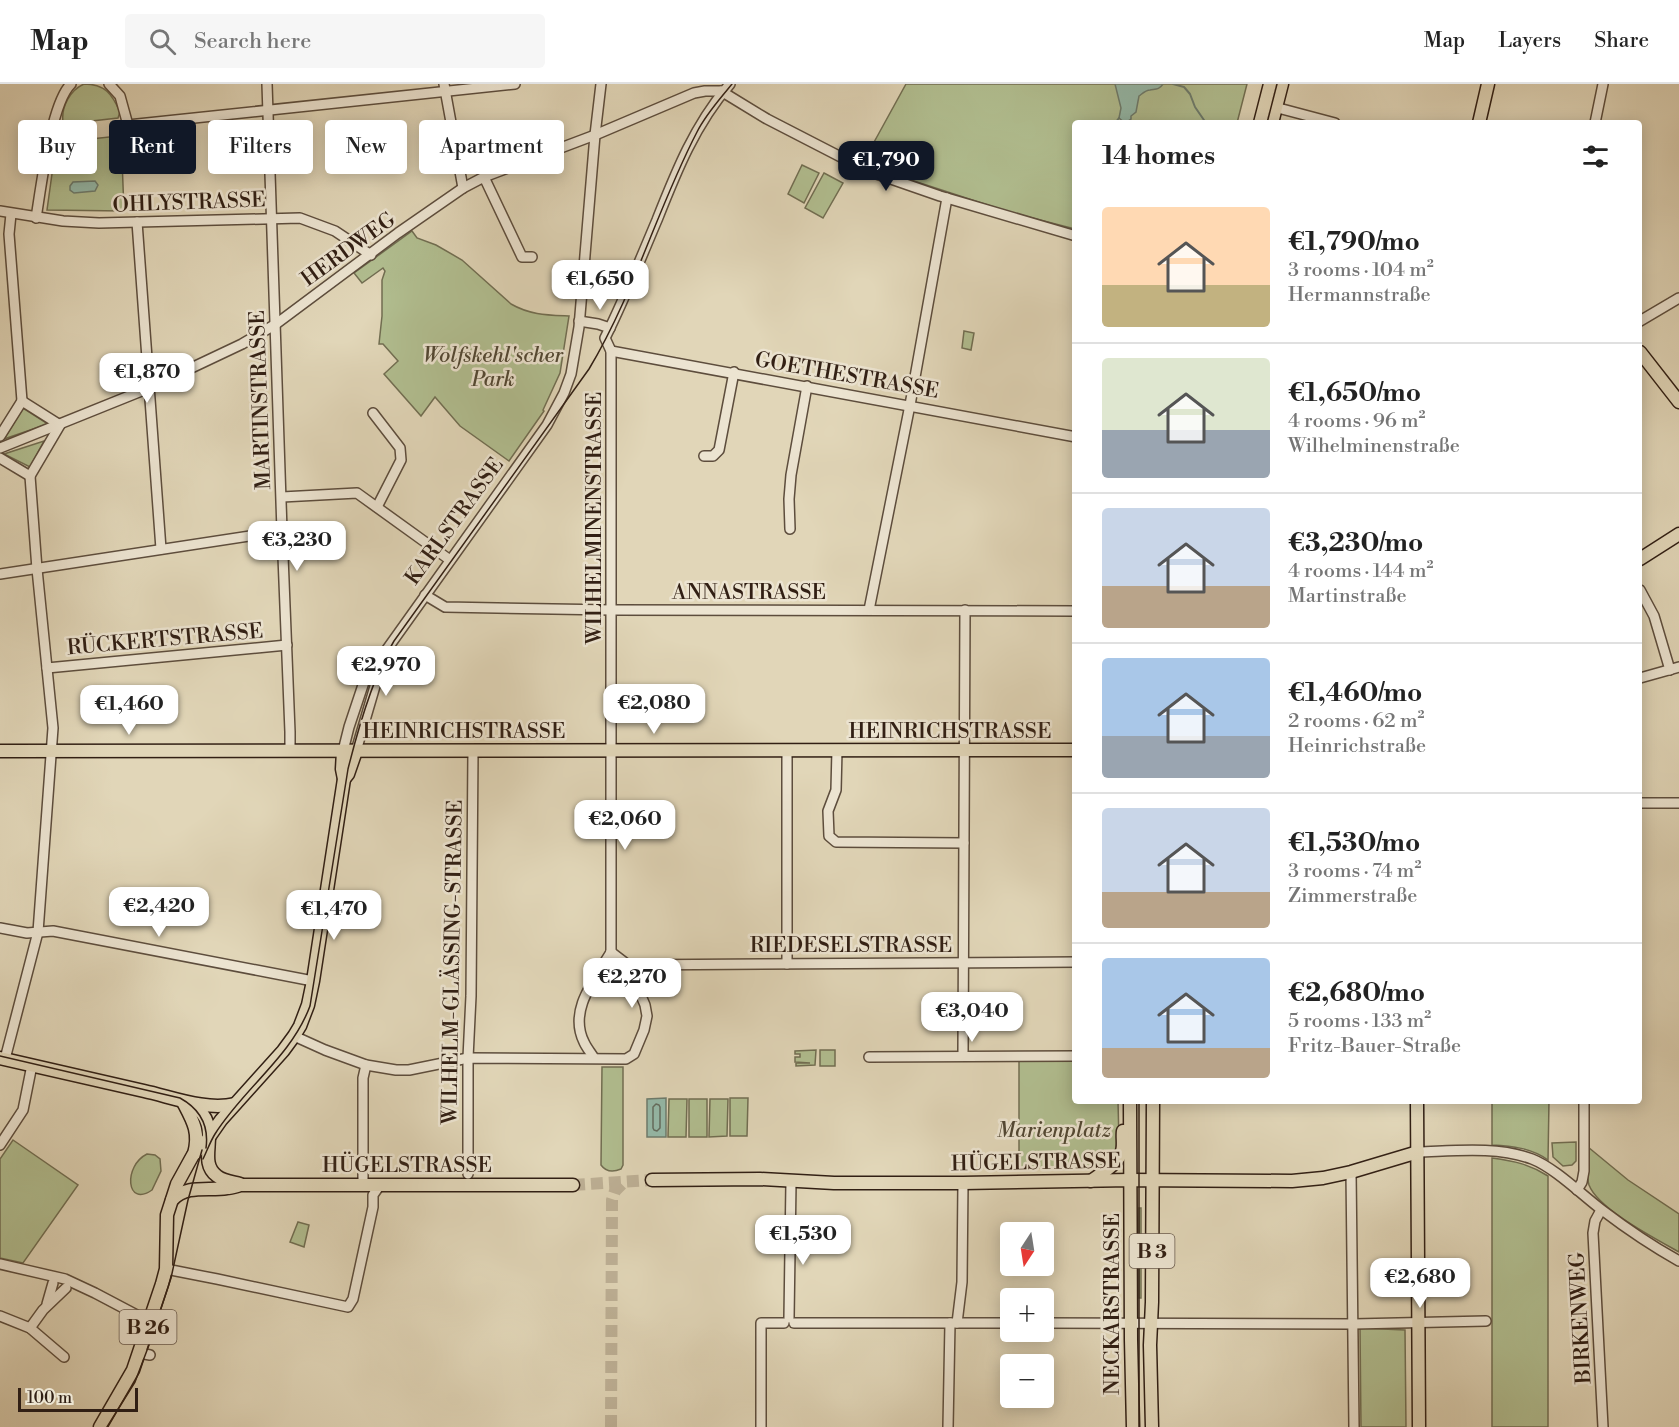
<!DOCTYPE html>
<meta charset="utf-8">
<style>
body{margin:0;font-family:"Libre Bodoni",serif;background:#f6f6f6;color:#222;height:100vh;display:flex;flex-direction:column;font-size:22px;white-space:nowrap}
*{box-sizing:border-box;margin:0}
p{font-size:20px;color:#767676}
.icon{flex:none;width:33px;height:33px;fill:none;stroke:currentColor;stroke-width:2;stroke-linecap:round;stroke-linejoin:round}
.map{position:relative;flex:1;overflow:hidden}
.details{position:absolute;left:1072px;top:36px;width:570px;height:984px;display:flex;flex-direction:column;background:#fff;border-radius:6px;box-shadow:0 3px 15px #0003}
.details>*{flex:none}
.top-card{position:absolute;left:18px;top:36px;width:570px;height:54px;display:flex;gap:12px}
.needle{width:39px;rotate:192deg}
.buttons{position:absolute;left:1000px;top:1138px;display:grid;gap:12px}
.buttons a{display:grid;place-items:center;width:54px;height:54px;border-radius:6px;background:#fff;box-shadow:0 3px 15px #0003;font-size:30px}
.scale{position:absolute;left:18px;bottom:15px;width:120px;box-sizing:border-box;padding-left:6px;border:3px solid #311f14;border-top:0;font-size:16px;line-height:21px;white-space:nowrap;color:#311f14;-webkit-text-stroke:4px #ece4d1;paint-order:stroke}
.price{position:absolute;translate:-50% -51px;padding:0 14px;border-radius:12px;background:#fff;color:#222;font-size:20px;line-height:39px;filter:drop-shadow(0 2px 3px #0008)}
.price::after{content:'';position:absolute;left:50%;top:36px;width:18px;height:14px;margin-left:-9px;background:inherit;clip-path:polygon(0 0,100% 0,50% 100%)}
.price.on{background:#111827;color:#fff}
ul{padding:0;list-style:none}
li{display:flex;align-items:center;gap:18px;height:150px;padding:0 30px}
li+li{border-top:2px solid #e0e0e0}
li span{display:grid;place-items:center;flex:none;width:168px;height:120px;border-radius:6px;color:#555}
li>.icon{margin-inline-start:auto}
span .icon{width:72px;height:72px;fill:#fffc;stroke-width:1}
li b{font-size:26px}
h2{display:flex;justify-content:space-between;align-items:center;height:72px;padding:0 30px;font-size:26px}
.tag{padding:0 21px;border-radius:6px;background:#fff;box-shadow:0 3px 15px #0003;font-size:21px;line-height:54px}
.tag.on{background:#111827;color:#fff}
header{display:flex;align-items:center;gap:36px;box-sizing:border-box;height:84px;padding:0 30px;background:#fff;border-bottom:2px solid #e0e0e0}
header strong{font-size:28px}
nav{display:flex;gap:33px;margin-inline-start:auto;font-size:21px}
.search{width:420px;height:54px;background:#f6f6f6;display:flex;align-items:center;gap:15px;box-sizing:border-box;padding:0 21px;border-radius:6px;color:#767676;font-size:22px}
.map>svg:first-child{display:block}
.green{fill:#b1be90;stroke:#716e52;stroke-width:1.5}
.water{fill:#95baaa;stroke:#6d7c6e;stroke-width:1.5}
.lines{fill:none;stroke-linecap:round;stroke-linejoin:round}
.shore{stroke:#636c5f;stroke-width:1.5}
.stream{stroke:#6d7c6e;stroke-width:2}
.major-tunnel{stroke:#beb197;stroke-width:12;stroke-dasharray:12 6;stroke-linecap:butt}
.minor-casing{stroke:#5d4d3d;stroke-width:12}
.major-casing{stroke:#311f14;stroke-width:15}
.minor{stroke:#ece4d1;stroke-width:9}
.major{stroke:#e1d6b8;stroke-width:12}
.tram{stroke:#311f14;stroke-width:1.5}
.labels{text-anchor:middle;stroke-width:5;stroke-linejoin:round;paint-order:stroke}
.shield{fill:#ece4d1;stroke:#695a4d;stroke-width:1.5}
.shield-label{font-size:20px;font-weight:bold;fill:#311f14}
.street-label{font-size:21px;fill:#311f14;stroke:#ece4d1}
.park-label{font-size:21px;font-style:italic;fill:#514733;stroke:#ece4d1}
</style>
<header>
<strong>Map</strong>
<div class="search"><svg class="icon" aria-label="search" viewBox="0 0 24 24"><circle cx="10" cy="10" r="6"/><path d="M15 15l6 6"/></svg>Search here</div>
<nav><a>Map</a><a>Layers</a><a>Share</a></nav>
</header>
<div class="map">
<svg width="1679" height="1343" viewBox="0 0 1679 1343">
<rect width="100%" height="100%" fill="#e1d6b8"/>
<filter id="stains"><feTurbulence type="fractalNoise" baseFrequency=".00333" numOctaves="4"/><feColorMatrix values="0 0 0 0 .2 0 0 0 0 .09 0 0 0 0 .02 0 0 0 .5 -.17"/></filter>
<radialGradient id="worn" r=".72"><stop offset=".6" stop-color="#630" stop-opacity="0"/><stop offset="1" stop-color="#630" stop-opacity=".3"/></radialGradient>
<g class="green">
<path d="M84,0C105,0 112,10 120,28L118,34L65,40L63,38C61,23 70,6 84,0Z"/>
<polygon points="906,0 1247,0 1237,39 1076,39 1075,145 1009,128 862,80"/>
<polygon points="128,51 129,61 116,63 117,75 122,75 124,127 47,126 56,61 62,58"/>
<polygon points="802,81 819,89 804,119 788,110"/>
<polygon points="824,89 843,99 823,134 805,124"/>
<path d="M412,147L417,154L436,161L462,176L511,220C530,231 548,231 569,232L560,289L543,326L544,327L509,377L460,342L435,313L421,332L384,290L398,277L383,260H379L382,232V196L385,187L383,184L362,199L354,189Z"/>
<polygon points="964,247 974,249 971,266 962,264"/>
<polygon points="23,324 48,340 4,355"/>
<polygon points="44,357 30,383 4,370"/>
<polygon points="816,966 815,981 796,982 796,979 810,979 795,978 795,973 800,973 800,970 795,970 795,967"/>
<rect x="820" y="966" width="15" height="16"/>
<polygon points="1019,977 1075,977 1076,1017 1118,1017 1119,1059 1113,1073 1101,1083 1019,1084"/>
<path d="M602,983H623V1081L621,1085C614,1088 606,1088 601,1081Z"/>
<polygon points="730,1014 748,1014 747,1052 730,1052"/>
<polygon points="669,1015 687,1015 686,1053 668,1053"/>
<rect x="689" y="1015" width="18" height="38"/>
<polygon points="710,1015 728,1015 727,1052 709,1053"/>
<path d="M1492,1017H1549L1548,1076C1531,1064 1512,1062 1492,1061Z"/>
<polygon points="13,1056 78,1101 23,1179 0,1174 0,1075"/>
<polygon points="1576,1058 1576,1077 1572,1081 1563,1082 1553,1073 1552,1059"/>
<path d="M1588,1063L1628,1096L1679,1130V1168C1656,1155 1598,1125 1589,1101C1586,1092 1588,1072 1588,1063Z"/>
<path d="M147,1070L155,1071L160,1075L161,1087L152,1106C126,1124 123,1082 147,1070Z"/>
<path d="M1492,1074C1514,1077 1529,1080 1548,1092V1343H1492Z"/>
<rect x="1139" y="1124" width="2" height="90"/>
<polygon points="298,1138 309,1141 304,1163 290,1158"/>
<polygon points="1360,1244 1405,1246 1406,1343 1361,1343"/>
</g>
<g class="water">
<path d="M1115,0H1163C1159,6 1156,5 1150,6C1146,6 1143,9 1139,12L1136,28L1131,32V35L1125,39L1119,34L1121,24Z"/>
<polygon points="95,97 98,101 95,107 74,109 70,106 70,102 73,98"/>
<polygon points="666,1014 666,1053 647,1053 647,1015"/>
</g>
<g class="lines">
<polygon class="shore" points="656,1020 659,1021 660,1023 660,1044 657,1047 654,1046 653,1044 653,1023"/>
<g class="stream">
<polyline points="1173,0 1184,3 1190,10 1195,23 1206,39"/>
<polyline points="1115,39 1119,34"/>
</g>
<g class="major-tunnel">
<polyline points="573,1101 652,1096"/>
<polyline points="611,1343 612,1116 615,1107 625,1097"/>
</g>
<g class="minor-casing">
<g id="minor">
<polyline points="109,0 120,12 128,41 515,0"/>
<polyline points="267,0 282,447 290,648 290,667"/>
<polyline points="444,0 463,104"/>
<polyline points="721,7 767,35 868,87 940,112 1076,152"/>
<polyline points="1271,22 1335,39"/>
<polyline points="1595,39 1603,0"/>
<polyline points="484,93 522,173 532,173"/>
<polyline points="0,127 63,137 99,139 300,134 335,147 371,171"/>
<polyline points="11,130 9,150 22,317"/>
<path d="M36,134C41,104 51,19 71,0"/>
<polyline points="137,138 161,465"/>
<polyline points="579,237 598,240 610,244"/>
<polyline points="1640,237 1679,214"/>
<polyline points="611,267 1076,353"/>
<polyline points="373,329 400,364 401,376 377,423"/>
<polyline points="0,352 22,317 60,341 30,392 0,374"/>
<polyline points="0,364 149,304 242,260 276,240 398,149 463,104 484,93 595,51 694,9 705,7 721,7"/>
<polyline points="704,372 713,372 719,366 734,288"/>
<polyline points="282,413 357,409 450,476"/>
<polyline points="790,445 789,415 791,391 807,302"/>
<polyline points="0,490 282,447"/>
<polyline points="1640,506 1654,532 1670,586"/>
<polyline points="425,511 445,523 612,526 1076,527"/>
<polyline points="869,526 910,321 947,114"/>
<polyline points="47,584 287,561"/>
<polyline points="1640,594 1679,583"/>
<polyline points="787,666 787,880"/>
<polyline points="837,666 836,706 828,727 829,752 836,758 964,759"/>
<polyline points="343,667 349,643 369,583 385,568 547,341 564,309 571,290 579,243 595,51 601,0"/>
<polyline points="356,667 385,568"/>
<polyline points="1640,719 1679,719"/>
<polyline points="0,844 27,849 53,847 313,897"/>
<path d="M611,868V267L605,254C624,216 640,176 657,136C676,88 695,40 730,0"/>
<polyline points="628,881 1076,878"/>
<polyline points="294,952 325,966 366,981 396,986 409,986 468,974 626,975 634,970 644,946 647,932 645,921 628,881 611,868"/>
<polyline points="963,972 965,526"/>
<polyline points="869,973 1076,972"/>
<path d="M594,974C591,969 586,963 584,958C568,926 595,895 611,868"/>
<polyline points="5,975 38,848 53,644 37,485 30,392"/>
<polyline points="0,1061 23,1026 32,981"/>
<path d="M1418,1068C1454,1067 1497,1062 1532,1075C1555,1084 1582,1111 1602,1126C1627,1145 1652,1162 1679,1177"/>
<polyline points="1351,1088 1354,1343"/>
<polyline points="468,1090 468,974 471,912 473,667"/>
<polyline points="363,1101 363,994 366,981"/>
<polyline points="1577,1106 1582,1098 1584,1087 1584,1017"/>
<polyline points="1601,1126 1595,1137 1593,1149 1603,1343"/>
<polyline points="0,1180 65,1195 95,1209 150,1238"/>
<polyline points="166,1185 217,1195 348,1223 353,1215 373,1123 373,1111 380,1101"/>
<polyline points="47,1220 53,1199"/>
<polyline points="0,1232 30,1244 64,1273"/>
<polyline points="789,1234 791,1098"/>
<polyline points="794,1239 1011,1239"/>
<polyline points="957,1239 962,1198 963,1099"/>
<polyline points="1044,1239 1354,1240 1486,1237"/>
<polyline points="30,1244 43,1226 66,1204"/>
<polyline points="139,1269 150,1271"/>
<polyline points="761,1343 761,1239 784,1239"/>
<polyline points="948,1343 950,1239"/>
</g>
</g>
<g class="major-casing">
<g id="major">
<polyline points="1260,39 1270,0"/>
<polyline points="1272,39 1282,0"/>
<polyline points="1479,39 1488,0"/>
<polyline points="1640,268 1679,318"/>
<polyline points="1640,475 1679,450"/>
<polyline points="0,667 1076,666"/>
<polyline points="344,695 348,690 356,667"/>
<path d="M0,974C48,985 96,996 144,1007C172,1013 206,1027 235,1020"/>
<polyline points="1130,1017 1131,1256 1133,1343"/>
<polyline points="1417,1017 1419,1343"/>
<path d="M183,1018C193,1037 200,1048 194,1070"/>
<path d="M191,1020C227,1042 194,1075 217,1092C223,1097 233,1098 240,1100"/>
<polyline points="652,1096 760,1095 834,1099 963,1099 1130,1096 1292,1097 1323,1094 1351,1088 1418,1068"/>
<path d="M1091,1097C1102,1089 1118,1080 1122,1067C1124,1061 1122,1053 1123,1047"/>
<path d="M172,1116C187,1100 208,1107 227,1104C232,1104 237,1102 241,1101H573"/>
<polyline points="100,1343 133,1286 162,1200 166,1185 167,1131 177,1100 193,1071 205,1059 221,1036 283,967 294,952 300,942 308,921 313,897 344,695 342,685 343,667"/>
<polyline points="1152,1343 1150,1261 1152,1218 1153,1017"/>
</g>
</g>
<use href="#minor" class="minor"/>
<use href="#major" class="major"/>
<g class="tram">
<polyline points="1267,39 1277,0"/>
<path d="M0,972L180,1014C200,1025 209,1042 206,1064"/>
<polyline points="1139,1017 1139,1343"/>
<path d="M203,1075C207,1067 210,1058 215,1050C244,1004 291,973 310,922L348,685C358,645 373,592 394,557L589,285C634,210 657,125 697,48C706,30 720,15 732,0"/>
<polyline points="107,1343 135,1298 149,1261 171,1194 188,1116 202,1066"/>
</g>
</g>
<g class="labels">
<g class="shield">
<rect x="1129.5" y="1150" width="45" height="34" rx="4.5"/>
<rect x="119.5" y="1226" width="57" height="34" rx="4.5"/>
</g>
<g class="shield-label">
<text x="1152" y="1174">B 3</text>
<text x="148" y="1250">B 26</text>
</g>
<g class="street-label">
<text transform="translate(189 118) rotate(-2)" y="7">OHLYSTRASSE</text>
<text transform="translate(348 165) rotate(-36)" y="7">HERDWEG</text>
<text transform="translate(847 291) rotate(10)" y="7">GOETHESTRASSE</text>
<text transform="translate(260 316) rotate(-92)" y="7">MARTINSTRASSE</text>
<text transform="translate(594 434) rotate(-90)" y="7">WILHELMINENSTRASSE</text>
<text transform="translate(454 437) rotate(-54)" y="7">KARLSTRASSE</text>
<text x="749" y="515">ANNASTRASSE</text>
<text transform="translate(165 555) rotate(-5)" y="7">RÜCKERTSTRASSE</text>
<text x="464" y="654">HEINRICHSTRASSE</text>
<text x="950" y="654">HEINRICHSTRASSE</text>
<text x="851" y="868">RIEDESELSTRASSE</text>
<text transform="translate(452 878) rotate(-89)" y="7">WILHELM-GLÄSSING-STRASSE</text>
<text transform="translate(1036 1078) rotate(-1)" y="7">HÜGELSTRASSE</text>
<text x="407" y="1088">HÜGELSTRASSE</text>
<text transform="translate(1112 1220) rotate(-90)" y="7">NECKARSTRASSE</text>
<text transform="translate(1580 1234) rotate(-93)" y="7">BIRKENWEG</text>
</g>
<g class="park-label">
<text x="493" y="278">Wolfskehl'scher<tspan x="493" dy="24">Park</tspan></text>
<text x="1054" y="1053">Marienplatz</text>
</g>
</g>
<rect width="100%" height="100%" filter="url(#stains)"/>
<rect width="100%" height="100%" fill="url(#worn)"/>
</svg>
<div class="buttons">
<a><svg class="needle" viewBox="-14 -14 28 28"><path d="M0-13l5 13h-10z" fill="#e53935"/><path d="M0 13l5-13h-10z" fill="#767676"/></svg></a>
<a>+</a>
<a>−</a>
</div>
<div class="scale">100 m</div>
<b class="price on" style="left:886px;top:108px">€1,790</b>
<b class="price" style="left:600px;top:227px">€1,650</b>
<b class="price" style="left:147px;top:320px">€1,870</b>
<b class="price" style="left:297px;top:488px">€3,230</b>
<b class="price" style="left:386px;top:613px">€2,970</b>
<b class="price" style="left:654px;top:651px">€2,080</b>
<b class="price" style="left:129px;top:652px">€1,460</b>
<b class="price" style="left:625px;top:767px">€2,060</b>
<b class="price" style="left:159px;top:854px">€2,420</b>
<b class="price" style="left:334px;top:857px">€1,470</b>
<b class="price" style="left:632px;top:925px">€2,270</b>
<b class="price" style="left:972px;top:959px">€3,040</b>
<b class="price" style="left:803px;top:1182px">€1,530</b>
<b class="price" style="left:1420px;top:1225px">€2,680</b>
<div class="top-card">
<a class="tag">Buy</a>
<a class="tag on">Rent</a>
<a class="tag">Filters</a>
<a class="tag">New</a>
<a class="tag">Apartment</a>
</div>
<section class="details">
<h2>14 homes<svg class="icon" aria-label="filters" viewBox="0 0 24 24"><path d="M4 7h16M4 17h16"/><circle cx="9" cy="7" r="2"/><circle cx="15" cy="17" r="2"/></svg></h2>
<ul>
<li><span style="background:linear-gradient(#ffd9b3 65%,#c2b280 0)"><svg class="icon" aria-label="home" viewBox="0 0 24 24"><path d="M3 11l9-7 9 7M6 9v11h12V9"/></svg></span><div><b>€1,790/mo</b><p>3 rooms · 104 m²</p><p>Hermannstraße</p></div></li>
<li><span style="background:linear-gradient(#dfe7d0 60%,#9aa5b1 0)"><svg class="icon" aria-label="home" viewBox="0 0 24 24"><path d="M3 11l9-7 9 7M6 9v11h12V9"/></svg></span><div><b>€1,650/mo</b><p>4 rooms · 96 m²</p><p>Wilhelminenstraße</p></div></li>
<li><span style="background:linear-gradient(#c9d6e8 65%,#b9a48a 0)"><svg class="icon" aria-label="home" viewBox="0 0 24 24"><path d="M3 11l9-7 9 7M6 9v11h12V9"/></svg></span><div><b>€3,230/mo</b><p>4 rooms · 144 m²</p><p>Martinstraße</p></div></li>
<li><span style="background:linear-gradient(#a9c7e8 65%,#9aa5b1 0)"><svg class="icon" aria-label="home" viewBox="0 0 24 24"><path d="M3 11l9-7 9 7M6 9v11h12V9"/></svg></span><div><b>€1,460/mo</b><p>2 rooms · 62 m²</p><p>Heinrichstraße</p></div></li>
<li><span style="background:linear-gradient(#c9d6e8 70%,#b9a48a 0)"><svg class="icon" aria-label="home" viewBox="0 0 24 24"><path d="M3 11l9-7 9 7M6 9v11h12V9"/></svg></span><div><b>€1,530/mo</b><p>3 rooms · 74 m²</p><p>Zimmerstraße</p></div></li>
<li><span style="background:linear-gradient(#a9c7e8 75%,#b9a48a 0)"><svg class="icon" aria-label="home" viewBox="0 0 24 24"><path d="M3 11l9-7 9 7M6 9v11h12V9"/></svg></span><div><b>€2,680/mo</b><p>5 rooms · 133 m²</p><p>Fritz-Bauer-Straße</p></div></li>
</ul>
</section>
</div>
